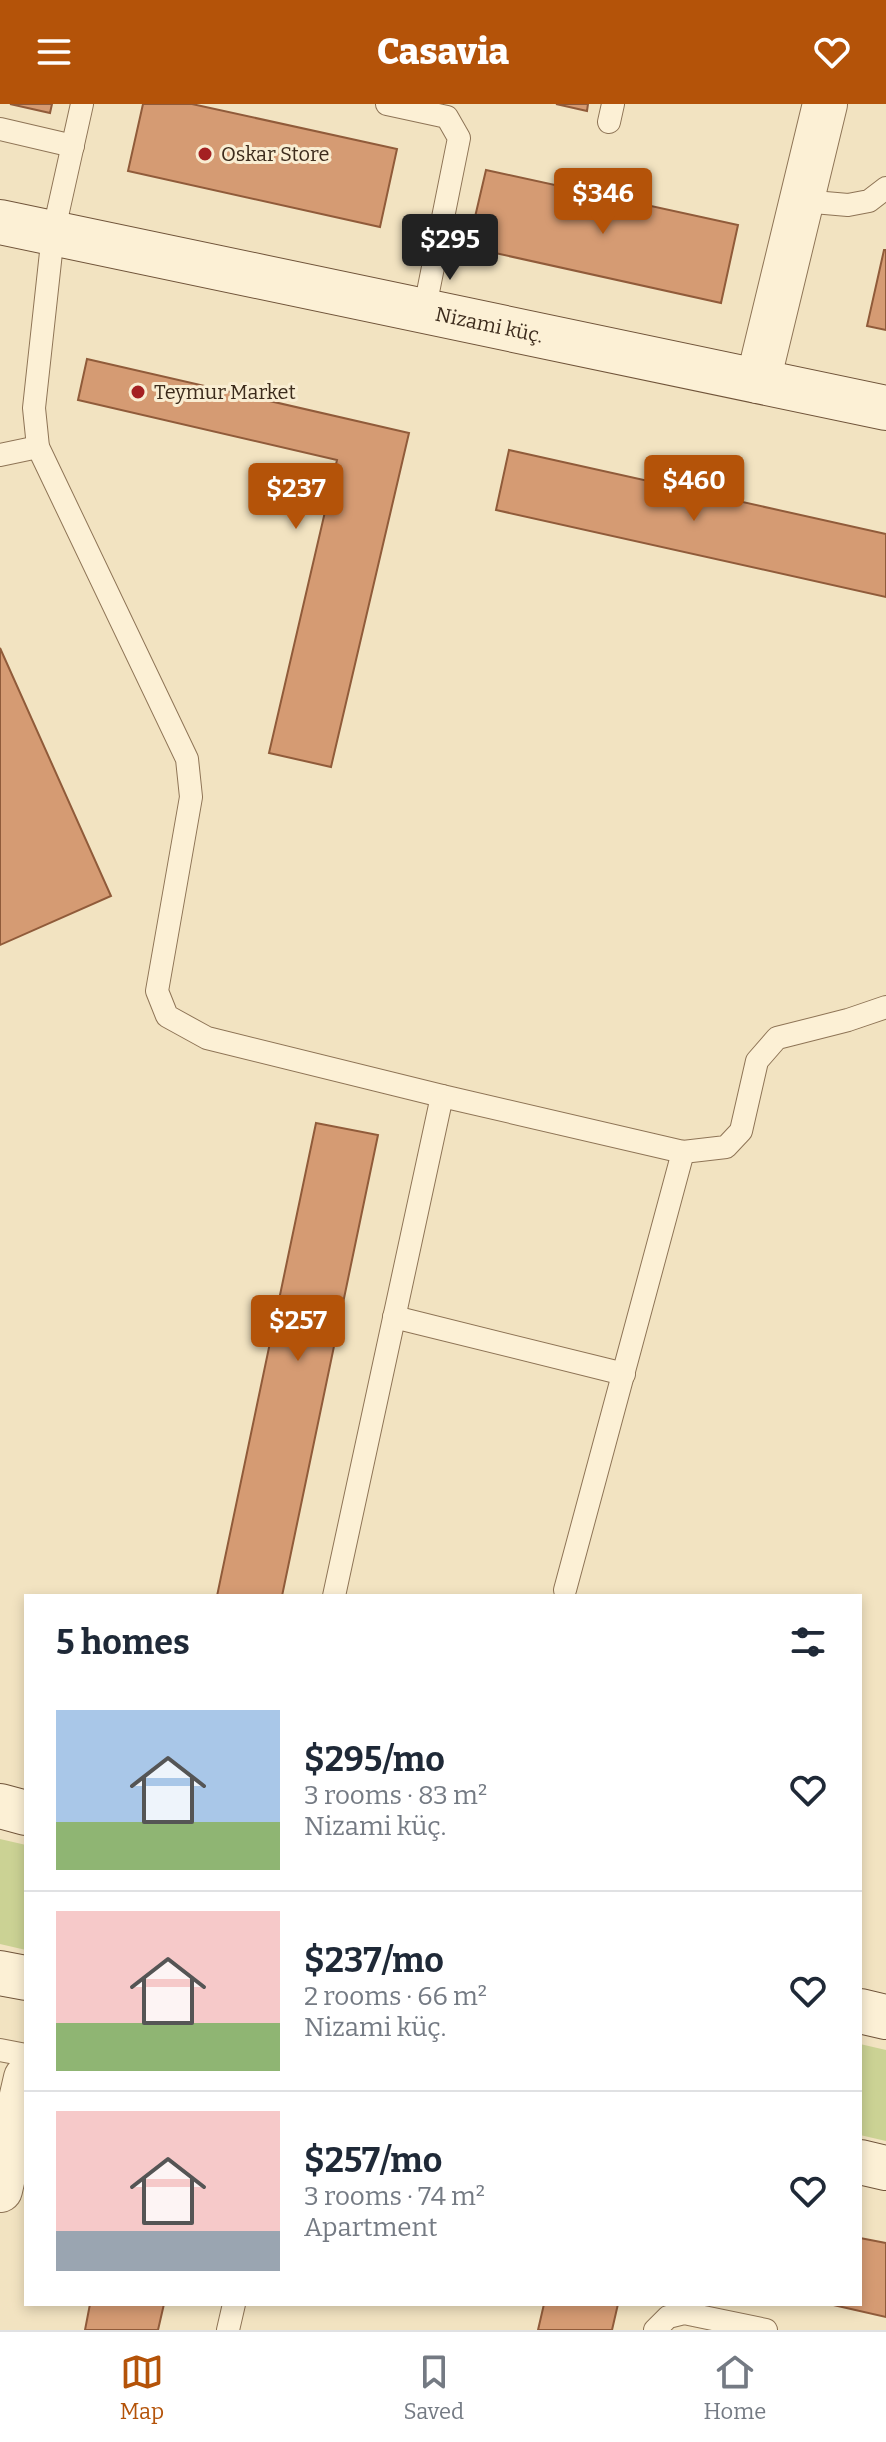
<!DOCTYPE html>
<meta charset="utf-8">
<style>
body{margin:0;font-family:Bitter,serif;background:#f6f6f7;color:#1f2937;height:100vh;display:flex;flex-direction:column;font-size:30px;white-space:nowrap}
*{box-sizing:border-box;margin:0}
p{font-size:26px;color:#747a83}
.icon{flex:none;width:44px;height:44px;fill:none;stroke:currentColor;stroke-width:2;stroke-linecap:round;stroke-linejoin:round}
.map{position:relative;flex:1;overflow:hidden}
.details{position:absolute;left:24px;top:1490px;width:838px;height:712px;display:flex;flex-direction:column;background:#fff;border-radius:0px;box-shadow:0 4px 12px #0003}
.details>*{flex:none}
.price{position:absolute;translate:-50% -68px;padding:0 18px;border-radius:8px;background:#b45309;color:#fff;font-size:26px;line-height:52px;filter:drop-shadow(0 2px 4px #0008)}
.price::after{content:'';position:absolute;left:50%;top:48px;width:24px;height:18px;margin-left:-12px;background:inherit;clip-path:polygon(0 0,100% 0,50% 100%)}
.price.selected{background:#222;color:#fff}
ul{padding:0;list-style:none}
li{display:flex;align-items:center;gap:24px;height:200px;padding:0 32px}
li+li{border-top:2px solid #e0e1e3}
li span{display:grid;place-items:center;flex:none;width:224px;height:160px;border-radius:0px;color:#555}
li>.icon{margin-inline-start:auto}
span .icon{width:96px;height:96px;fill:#fffc;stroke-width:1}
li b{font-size:34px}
h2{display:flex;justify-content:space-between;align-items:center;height:96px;padding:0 32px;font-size:34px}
header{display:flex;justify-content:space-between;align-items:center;height:104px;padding:0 32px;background:#b45309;color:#fff;font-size:36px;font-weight:800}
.tabs{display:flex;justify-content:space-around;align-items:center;height:112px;border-top:2px solid #e0e1e3;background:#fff;font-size:22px;color:#747a83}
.tabs a{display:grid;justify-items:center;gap:4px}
.tabs .selected{color:#b45309}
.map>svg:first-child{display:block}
.green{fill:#cbd294}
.building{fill:#d59b73;stroke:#905b3a;stroke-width:2}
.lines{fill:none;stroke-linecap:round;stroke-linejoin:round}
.lane-casing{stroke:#8e7456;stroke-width:24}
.street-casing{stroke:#8e7456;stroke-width:46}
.secondary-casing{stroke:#70543a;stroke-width:46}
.lane{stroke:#fcf0d5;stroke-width:22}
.street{stroke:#fcf0d5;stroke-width:44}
.secondary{stroke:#fcf0d5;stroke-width:44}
.poi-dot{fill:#a42022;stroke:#f9edd2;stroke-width:3}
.labels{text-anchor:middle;stroke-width:6;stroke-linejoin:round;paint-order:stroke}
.poi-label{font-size:20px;fill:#3c2b1c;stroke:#f9edd2;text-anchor:start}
.street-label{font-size:20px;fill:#3c2b1c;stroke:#f9edd2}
</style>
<header><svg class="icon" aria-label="menu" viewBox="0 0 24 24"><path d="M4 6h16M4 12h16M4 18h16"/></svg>Casavia<svg class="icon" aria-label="heart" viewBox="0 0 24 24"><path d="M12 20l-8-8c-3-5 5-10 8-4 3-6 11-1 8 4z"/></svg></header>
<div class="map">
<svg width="886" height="2226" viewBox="0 0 886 2226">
<rect width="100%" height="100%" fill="#f2e3c1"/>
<g class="green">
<polygon points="0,1735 26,1741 26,1846 0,1840"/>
<polygon points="860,1940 886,1946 886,2037 860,2031"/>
</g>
<g class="building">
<polygon points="10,0 52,0 50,9"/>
<polygon points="143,0 192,0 397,45 380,123 128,67"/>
<polygon points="556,0 588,0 587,7"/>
<polygon points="486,66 738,121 721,199 468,143"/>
<polygon points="884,146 886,146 886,226 867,222"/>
<polygon points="87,255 409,329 331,663 269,649 337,356 78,296"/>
<polygon points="509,346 886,430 886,493 496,406"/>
<polygon points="0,544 111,792 0,841"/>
<polygon points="316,1019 378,1031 282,1492 217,1492"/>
<polygon points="860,2134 886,2139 886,2213 829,2200 860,2200"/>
<polygon points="90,2200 164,2200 158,2226 85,2226"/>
<polygon points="544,2200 618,2200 612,2226 538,2226"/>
</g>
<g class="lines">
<g class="lane-casing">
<g id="lane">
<polyline points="82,0 53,130 34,304 38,343 187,655 191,693 157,887 167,912 207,934 442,992 334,1492"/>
<polyline points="387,0 447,13 459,34 424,208"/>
<polyline points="609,18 613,0"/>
<polyline points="0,25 73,42"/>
<polyline points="802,97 848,101 869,97 886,84"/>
<polyline points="0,351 38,343"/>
<polyline points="442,992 683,1048 726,1043 741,1027 757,957 777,934 848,916 886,903"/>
<polyline points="394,1213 624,1270"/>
<polyline points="565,1486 683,1048"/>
<polyline points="0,1946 26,1951"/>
<polyline points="228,2226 234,2200"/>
<polyline points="655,2226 668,2213 684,2209 766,2226"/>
</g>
</g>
<g class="street-casing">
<g id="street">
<polyline points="758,277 825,0"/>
<polyline points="0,2086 26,1974"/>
</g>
</g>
<g class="secondary-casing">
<g id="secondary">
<path id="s1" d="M0,118L886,304"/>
<polyline points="0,1702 26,1709"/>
<polyline points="0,1869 26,1874"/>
<polyline points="860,1907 886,1913"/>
<polyline points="860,2058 886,2064"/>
</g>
</g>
<use href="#lane" class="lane"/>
<use href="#street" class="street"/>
<use href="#secondary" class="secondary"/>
</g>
<g class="poi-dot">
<circle cx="205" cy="50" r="8"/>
<circle cx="138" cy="288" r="8"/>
</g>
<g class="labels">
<g class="poi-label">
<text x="221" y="57">Oskar Store</text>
<text x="154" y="295">Teymur Market</text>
</g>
<g class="street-label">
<text dy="7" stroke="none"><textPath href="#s1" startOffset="500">Nizami küç.</textPath></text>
</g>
</g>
</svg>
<b class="price" style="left:603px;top:132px">$346</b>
<b class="price selected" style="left:450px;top:178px">$295</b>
<b class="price" style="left:694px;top:419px">$460</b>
<b class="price" style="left:296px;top:427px">$237</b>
<b class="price" style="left:298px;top:1259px">$257</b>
<section class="details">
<h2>5 homes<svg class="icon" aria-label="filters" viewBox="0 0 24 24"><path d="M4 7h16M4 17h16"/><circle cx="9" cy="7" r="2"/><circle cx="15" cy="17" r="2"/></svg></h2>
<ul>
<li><span style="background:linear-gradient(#a9c7e8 70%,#8fb573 0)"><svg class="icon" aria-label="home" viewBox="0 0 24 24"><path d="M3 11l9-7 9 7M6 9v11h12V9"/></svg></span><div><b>$295/mo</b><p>3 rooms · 83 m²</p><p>Nizami küç.</p></div><svg class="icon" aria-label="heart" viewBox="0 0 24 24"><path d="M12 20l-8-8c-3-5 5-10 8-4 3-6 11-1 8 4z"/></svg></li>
<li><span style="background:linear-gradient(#f6c9c9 70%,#8fb573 0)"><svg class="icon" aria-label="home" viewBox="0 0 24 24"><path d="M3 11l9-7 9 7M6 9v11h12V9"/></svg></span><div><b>$237/mo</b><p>2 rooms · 66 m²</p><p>Nizami küç.</p></div><svg class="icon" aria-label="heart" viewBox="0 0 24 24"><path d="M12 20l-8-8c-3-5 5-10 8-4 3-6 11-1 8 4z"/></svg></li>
<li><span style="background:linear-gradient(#f6c9c9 75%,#9aa5b1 0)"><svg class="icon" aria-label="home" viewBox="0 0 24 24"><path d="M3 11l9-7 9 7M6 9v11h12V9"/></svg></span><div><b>$257/mo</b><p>3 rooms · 74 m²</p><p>Apartment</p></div><svg class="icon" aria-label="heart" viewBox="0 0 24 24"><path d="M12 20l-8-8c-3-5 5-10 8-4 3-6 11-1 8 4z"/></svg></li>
</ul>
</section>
</div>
<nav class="tabs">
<a class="selected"><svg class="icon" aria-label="map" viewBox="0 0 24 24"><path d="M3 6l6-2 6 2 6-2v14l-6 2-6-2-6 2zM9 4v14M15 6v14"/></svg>Map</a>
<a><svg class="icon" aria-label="saved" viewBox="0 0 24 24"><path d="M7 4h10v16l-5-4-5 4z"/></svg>Saved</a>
<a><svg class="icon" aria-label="home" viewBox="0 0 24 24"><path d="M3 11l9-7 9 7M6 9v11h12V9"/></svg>Home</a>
</nav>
